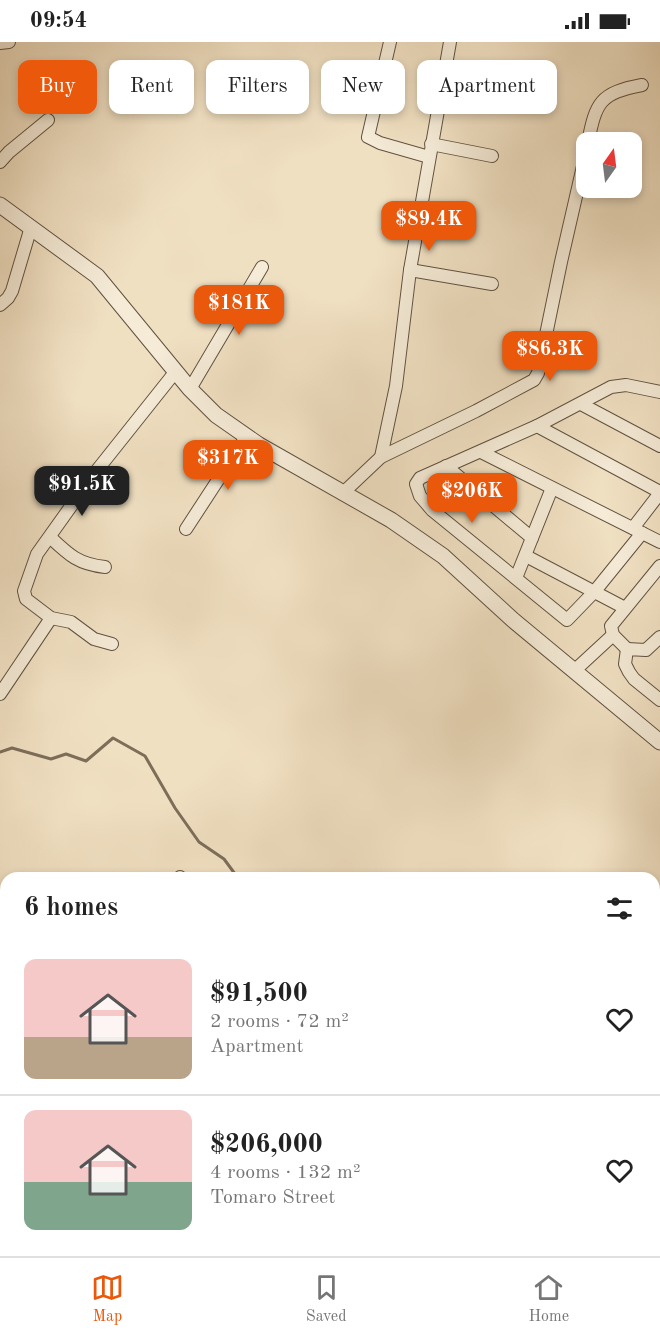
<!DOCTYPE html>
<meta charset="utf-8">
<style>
body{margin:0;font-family:"Old Standard TT",serif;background:#f6f6f6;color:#222;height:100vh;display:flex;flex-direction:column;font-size:22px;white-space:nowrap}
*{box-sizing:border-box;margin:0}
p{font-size:20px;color:#767676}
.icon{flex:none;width:33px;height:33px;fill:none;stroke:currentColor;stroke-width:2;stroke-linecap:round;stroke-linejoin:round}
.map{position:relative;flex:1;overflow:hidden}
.panel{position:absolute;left:0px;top:830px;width:660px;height:386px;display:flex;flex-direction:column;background:#fff;border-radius:18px 18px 0 0;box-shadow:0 3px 9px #0003}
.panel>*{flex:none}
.top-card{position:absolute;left:18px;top:18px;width:624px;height:54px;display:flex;gap:12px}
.needle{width:39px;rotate:14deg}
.controls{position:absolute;left:576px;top:90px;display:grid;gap:12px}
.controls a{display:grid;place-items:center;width:66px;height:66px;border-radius:12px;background:#fff;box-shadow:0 3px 9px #0003;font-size:30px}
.price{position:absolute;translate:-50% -51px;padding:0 14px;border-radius:12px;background:#ea580c;color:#fff;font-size:20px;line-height:39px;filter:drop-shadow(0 2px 3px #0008)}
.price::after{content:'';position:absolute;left:50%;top:36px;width:18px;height:14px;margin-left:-9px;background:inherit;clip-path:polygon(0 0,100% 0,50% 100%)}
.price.current{background:#222;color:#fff}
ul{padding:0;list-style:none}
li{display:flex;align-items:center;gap:18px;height:150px;padding:0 24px}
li+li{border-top:2px solid #e0e0e0}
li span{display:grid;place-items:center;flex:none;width:168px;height:120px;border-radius:12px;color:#555}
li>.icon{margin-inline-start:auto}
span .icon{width:72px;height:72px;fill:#fffc;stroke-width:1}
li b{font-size:26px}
h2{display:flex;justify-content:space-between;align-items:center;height:72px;padding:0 24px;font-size:26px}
.tag{padding:0 21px;border-radius:12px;background:#fff;box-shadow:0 3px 9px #0003;font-size:21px;line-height:54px}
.tag.current{background:#ea580c;color:#fff}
.status{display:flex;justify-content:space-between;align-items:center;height:42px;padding:0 30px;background:#fff;direction:ltr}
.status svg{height:16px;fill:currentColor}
.dock{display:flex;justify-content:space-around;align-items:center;height:84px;border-top:2px solid #e0e0e0;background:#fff;font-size:16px;color:#767676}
.dock a{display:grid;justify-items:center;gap:3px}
.dock .current{color:#ea580c}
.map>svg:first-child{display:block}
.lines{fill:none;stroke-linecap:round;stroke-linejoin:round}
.stream{stroke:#7d6e5a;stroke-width:3}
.minor-casing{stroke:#615241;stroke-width:14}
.tertiary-casing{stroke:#615241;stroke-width:17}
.trunk-casing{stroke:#312316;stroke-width:22}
.minor{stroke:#f5ebd7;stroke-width:12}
.tertiary{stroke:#f5ebd7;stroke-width:15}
.trunk{stroke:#f0e0c2;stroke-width:20}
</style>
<div class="status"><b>09:54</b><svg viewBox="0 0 49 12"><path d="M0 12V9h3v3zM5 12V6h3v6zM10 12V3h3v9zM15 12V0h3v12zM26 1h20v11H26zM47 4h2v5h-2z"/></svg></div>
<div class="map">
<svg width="660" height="1214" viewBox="0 0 660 1214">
<rect width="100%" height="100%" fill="#f0e0c2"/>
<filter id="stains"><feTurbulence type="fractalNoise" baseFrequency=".00333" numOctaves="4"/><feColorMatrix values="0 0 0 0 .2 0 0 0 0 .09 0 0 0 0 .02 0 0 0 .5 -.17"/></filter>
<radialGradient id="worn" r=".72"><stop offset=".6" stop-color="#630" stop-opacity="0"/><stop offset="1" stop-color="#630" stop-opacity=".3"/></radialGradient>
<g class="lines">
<g class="stream">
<polyline points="0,710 12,706 51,717 66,712 86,719 113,696 145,714 175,766 199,800 224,817 238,836"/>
<polyline points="277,1209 282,1214"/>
</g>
<g class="minor-casing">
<g id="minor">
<polyline points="390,0 368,95 380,101 429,115"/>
<polyline points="0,1 9,0"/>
<path d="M588,100C596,60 600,51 642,43"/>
<polyline points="431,102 492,114"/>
<polyline points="0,120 9,110 48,78"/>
<polyline points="410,228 492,242"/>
<polyline points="0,263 8,256 12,249 31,185"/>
<polyline points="190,347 262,225"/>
<polyline points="581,362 660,404"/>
<polyline points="537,384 660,450"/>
<polyline points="481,410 660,500"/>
<polyline points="381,415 396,344 410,228 450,0"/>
<polyline points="446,424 532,496"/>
<polyline points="344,450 381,415 476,369 534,338 538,331 541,317 561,220 586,111"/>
<polyline points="633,486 660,451"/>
<polyline points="186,487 246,395"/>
<polyline points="642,491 595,549 567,578 432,468 420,454 416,442 420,436 537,384 611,345 626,343 660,350"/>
<path d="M50,495C69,513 78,522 105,525"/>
<polyline points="526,514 625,566"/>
<polyline points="516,536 552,446"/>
<polyline points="660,595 646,608 627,607 625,622 629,630 634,637 660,658"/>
<polyline points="112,602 94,597 71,580 51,576 26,557 24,549 37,512 94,432 176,329"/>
<polyline points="627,607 613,593 611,584 660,524"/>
<polyline points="574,629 613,593"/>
<polyline points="0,652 51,576"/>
<polyline points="180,836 180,835"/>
<polyline points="0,917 6,910"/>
<polyline points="654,1142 660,1137"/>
<polyline points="531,1214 539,1209"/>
</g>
</g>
<g class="tertiary-casing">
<polyline id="tertiary" points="0,163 97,234 190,347 216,373 259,403 391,478 443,514 513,578 660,700"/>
</g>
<g class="trunk-casing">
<g id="trunk">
<polyline points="0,928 6,935"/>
<polyline points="241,1209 245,1214"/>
</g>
</g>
<use href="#minor" class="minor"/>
<use href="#tertiary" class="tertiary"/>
<use href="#trunk" class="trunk"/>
</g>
<rect width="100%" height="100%" filter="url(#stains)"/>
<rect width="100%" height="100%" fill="url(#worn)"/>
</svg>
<div class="controls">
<a><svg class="needle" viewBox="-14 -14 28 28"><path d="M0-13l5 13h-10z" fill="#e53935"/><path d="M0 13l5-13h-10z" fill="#767676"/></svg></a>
</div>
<b class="price" style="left:429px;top:210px">$89.4K</b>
<b class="price" style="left:239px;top:294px">$181K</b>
<b class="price" style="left:550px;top:340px">$86.3K</b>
<b class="price" style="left:228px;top:449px">$317K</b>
<b class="price current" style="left:82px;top:475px">$91.5K</b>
<b class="price" style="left:472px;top:482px">$206K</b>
<div class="top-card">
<a class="tag current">Buy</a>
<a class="tag">Rent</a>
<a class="tag">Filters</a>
<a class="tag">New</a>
<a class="tag">Apartment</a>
</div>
<section class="panel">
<h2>6 homes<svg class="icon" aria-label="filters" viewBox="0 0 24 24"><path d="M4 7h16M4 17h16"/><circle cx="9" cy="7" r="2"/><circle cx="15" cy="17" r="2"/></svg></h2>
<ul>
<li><span style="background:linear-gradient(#f6c9c9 65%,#b9a48a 0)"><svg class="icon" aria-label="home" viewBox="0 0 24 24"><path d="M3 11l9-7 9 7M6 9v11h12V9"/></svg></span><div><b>$91,500</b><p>2 rooms · 72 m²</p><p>Apartment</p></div><svg class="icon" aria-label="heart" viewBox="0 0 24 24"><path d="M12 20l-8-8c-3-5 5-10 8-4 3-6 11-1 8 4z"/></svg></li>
<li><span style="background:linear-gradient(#f6c9c9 60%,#7fa58c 0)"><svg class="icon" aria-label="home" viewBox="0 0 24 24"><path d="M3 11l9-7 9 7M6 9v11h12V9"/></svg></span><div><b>$206,000</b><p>4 rooms · 132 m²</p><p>Tomaro Street</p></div><svg class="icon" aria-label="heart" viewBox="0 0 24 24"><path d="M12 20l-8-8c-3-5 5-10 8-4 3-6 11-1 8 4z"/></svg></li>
</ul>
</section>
</div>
<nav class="dock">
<a class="current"><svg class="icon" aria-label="map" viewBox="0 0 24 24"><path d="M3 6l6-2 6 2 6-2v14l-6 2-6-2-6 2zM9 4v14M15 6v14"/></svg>Map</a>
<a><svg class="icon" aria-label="saved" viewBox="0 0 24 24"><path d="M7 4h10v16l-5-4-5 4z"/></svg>Saved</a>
<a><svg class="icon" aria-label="home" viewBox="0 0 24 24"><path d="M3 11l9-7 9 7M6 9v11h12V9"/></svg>Home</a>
</nav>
